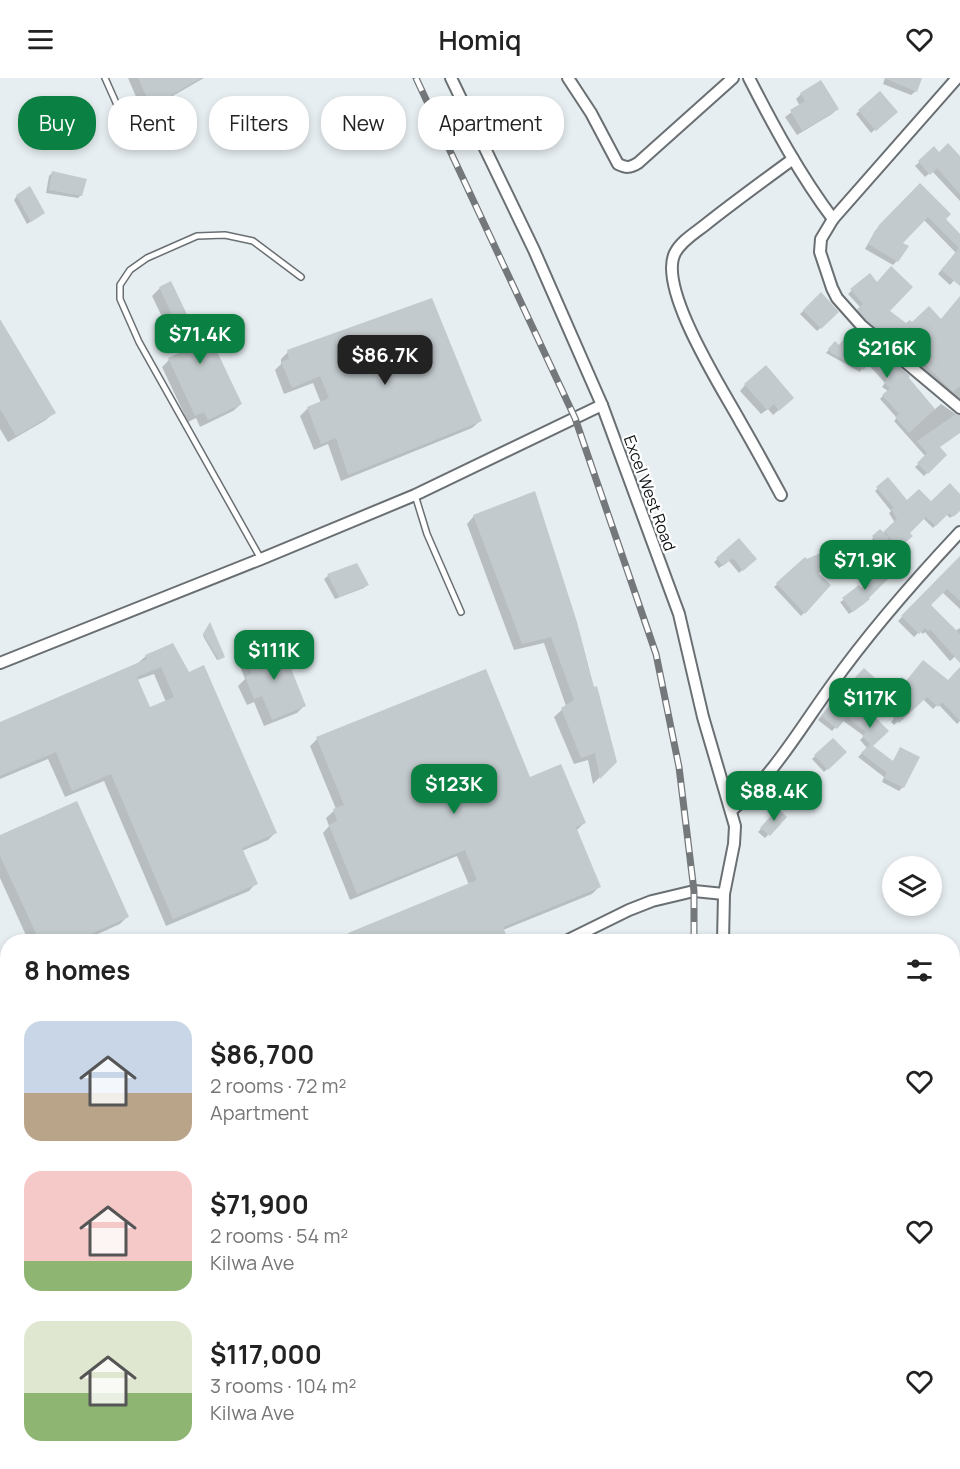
<!DOCTYPE html>
<meta charset="utf-8">
<style>
body{margin:0;font-family:Manrope,sans-serif;background:#f2f2f2;color:#222;height:100vh;display:flex;flex-direction:column;font-size:22px;white-space:nowrap}
*{box-sizing:border-box;margin:0}
p{font-size:20px;color:#767676}
.icon{flex:none;width:33px;height:33px;fill:none;stroke:currentColor;stroke-width:2;stroke-linecap:round;stroke-linejoin:round}
.map{position:relative;flex:1;overflow:hidden}
.drawer{position:absolute;left:0px;top:856px;width:960px;height:536px;display:flex;flex-direction:column;background:#fff;border-radius:24px 24px 0 0;box-shadow:0 3px 9px #0003}
.drawer>*{flex:none}
.banner{position:absolute;left:18px;top:18px;width:600px;height:54px;display:flex;gap:12px}
.controls{position:absolute;left:882px;top:778px;display:grid;gap:12px}
.controls a{display:grid;place-items:center;width:60px;height:60px;border-radius:50%;background:#fff;box-shadow:0 3px 9px #0003;font-size:30px}
.price{position:absolute;translate:-50% -51px;padding:0 14px;border-radius:12px;background:#0b8043;color:#fff;font-size:20px;line-height:39px;filter:drop-shadow(0 2px 3px #0008)}
.price::after{content:'';position:absolute;left:50%;top:36px;width:18px;height:14px;margin-left:-9px;background:inherit;clip-path:polygon(0 0,100% 0,50% 100%)}
.price.on{background:#222;color:#fff}
ul{padding:0;list-style:none}
li{display:flex;align-items:center;gap:18px;height:150px;padding:0 24px}
li span{display:grid;place-items:center;flex:none;width:168px;height:120px;border-radius:18px;color:#555}
li>.icon{margin-inline-start:auto}
span .icon{width:72px;height:72px;fill:#fffc;stroke-width:1}
li b{font-size:26px}
h2{display:flex;justify-content:space-between;align-items:center;height:72px;padding:0 24px;font-size:26px}
.chip{padding:0 21px;border-radius:24px;background:#fff;box-shadow:0 3px 9px #0003;font-size:21px;line-height:54px}
.chip.on{background:#0b8043;color:#fff}
header{display:flex;justify-content:space-between;align-items:center;height:78px;padding:0 24px;background:#fff;font-size:27px;font-weight:600}
.map>svg:first-child{display:block}
.forest{fill:#77cbf3}
.shadow{fill:#0003;fill-rule:evenodd}
.lines{fill:none;stroke-linecap:round;stroke-linejoin:round}
.stream{stroke:#6dc0e8;stroke-width:4.5}
.river{stroke:#6dc0e8;stroke-width:26}
.building{fill:#c3cacd;fill-rule:evenodd}
.service-casing{stroke:#696f72;stroke-width:8}
.minor-casing{stroke:#696f72;stroke-width:14}
.service{stroke:#fff;stroke-width:5}
.minor{stroke:#fff;stroke-width:10}
.rail-casing{stroke:#74787b;stroke-width:7}
.rail{stroke:#fff;stroke-width:4.5;stroke-dasharray:14;stroke-linecap:butt}
.labels{text-anchor:middle;stroke-width:4.5;stroke-linejoin:round;paint-order:stroke}
.street-label{font-size:16px;fill:#0e1012;stroke:#fff}
</style>
<header><svg class="icon" aria-label="menu" viewBox="0 0 24 24"><path d="M4 6h16M4 12h16M4 18h16"/></svg>Homiq<svg class="icon" aria-label="heart" viewBox="0 0 24 24"><path d="M12 20l-8-8c-3-5 5-10 8-4 3-6 11-1 8 4z"/></svg></header>
<div class="map">
<svg width="960" height="1391" viewBox="0 0 960 1391">
<rect width="100%" height="100%" fill="#e7eef1"/>
<polygon class="forest" points="406,1385 406,1384 522,1385 518,1391 401,1391"/>
<g class="shadow">
<polygon points="128,0 204,0 143,35"/>
<polygon points="885,0 921,0 916,13 911,17 883,6"/>
<polygon points="880,15 892,37 871,55 856,36"/>
<polygon points="801,16 837,31 832,36 797,57 785,39 800,28 796,21"/>
<polygon points="934,71 939,76 960,81 960,123 932,93 925,99 915,88"/>
<polygon points="52,95 81,117 78,120 46,115 49,98"/>
<polygon points="920,107 944,141 960,158 960,196 950,207 938,196 956,175 924,142 901,165 897,183 893,187 865,171 875,153"/>
<polygon points="17,118 40,138 27,146 14,122"/>
<polygon points="869,197 887,233 906,247 941,242 960,220 960,326 917,284 913,287 855,235 861,230 848,216"/>
<polygon points="170,205 192,251 241,326 233,333 200,349 196,340 188,344 162,289 169,282 180,276 152,218 160,210"/>
<polygon points="821,216 837,234 817,253 800,236"/>
<polygon points="0,244 54,334 46,342 8,364 0,351"/>
<polygon points="853,252 907,301 934,332 941,326 960,339 960,354 938,370 945,377 924,398 915,389 926,379 894,343 897,340 880,321 888,313 882,309 885,305 866,284 860,294 826,275 835,265 838,269"/>
<polygon points="288,274 480,343 472,350 341,403 328,366 314,372 300,338 307,331 321,325 313,305 284,316 275,292 281,286 281,281"/>
<polygon points="745,307 787,325 773,337 768,331 761,336 740,313"/>
<polygon points="888,401 907,424 931,425 960,418 960,431 950,440 946,436 933,450 923,440 908,455 911,458 895,472 886,461 878,468 872,461 880,453 883,455 895,445 889,435 891,433 875,413"/>
<polygon points="534,415 615,684 593,706 588,682 574,686 554,639 566,628 544,565 514,572 467,446 474,438"/>
<polygon points="739,463 751,484 739,495 729,483 719,490 714,484"/>
<polygon points="960,480 960,531 942,514 929,527 955,553 960,550 960,574 950,583 925,554 923,556 920,553 914,559 898,543"/>
<polygon points="805,481 839,483 817,496 829,507 801,538 774,509"/>
<polygon points="356,487 367,507 364,510 335,521 324,501 328,498"/>
<polygon points="861,512 865,525 849,536 840,524"/>
<polygon points="210,546 222,580 217,582 203,558"/>
<path d="M173,567L275,755L268,762L242,773L256,805L249,813L166,848L104,703L65,719L48,681L0,701V645L138,585L146,578ZM154,596L166,624L150,631L137,602Z"/>
<polygon points="247,578 305,627 297,635 264,648 254,624 247,627 238,608 245,601 239,586"/>
<polygon points="960,596 960,643 957,646 938,626 933,631 923,621 894,647 891,644 906,626 891,612 902,601 906,605 948,604"/>
<polygon points="839,616 856,622 871,669 892,684 901,671 903,709 899,713 882,704 884,699 858,679 867,670 860,662 864,658 842,642 832,653 818,642"/>
<polygon points="317,661 529,701 584,745 576,753 599,809 592,816 503,852 508,864 341,864 348,856 469,807 457,778 350,822 323,755 329,748 326,740 336,731 310,668"/>
<polygon points="833,662 845,674 824,694 812,681"/>
<polygon points="807,702 815,711 797,727 789,718"/>
<polygon points="778,732 785,739 765,760 758,754"/>
<polygon points="0,759 128,838 120,846 80,864 29,864 0,800"/>
</g>
<g class="lines">
<polyline class="stream" points="474,1391 479,1384"/>
<polyline class="river" points="952,1140 960,1143"/>
</g>
<g class="building">
<polygon points="138,0 201,0 151,29"/>
<polygon points="884,0 922,0 917,14"/>
<polygon points="821,2 839,31 802,53 790,32 805,23 800,15"/>
<polygon points="880,13 898,34 876,53 858,32"/>
<polygon points="948,65 960,78 960,116 937,90 930,97 918,83 934,68 939,74"/>
<polygon points="52,93 87,101 82,118 49,112"/>
<polygon points="920,105 951,136 946,141 960,156 960,208 941,192 959,170 928,139 903,165 909,168 898,184 868,166 879,147"/>
<polygon points="30,108 45,135 31,144 16,117"/>
<polygon points="891,188 913,209 890,233 906,245 910,242 912,244 929,228 941,241 960,218 960,308 953,314 920,281 918,285 866,242 857,231 863,226 850,211 870,195 877,204"/>
<polygon points="171,203 193,249 203,244 242,326 208,342 204,334 195,338 168,280 188,271 159,209"/>
<polygon points="821,214 839,234 821,251 803,232"/>
<polygon points="432,220 482,343 348,397 336,360 321,366 307,329 329,320 320,298 292,310 281,284 289,281 287,272"/>
<polygon points="0,241 56,335 16,358 0,331"/>
<polygon points="853,250 910,298 909,300 935,331 909,355 895,339 899,336 882,317 890,310 884,305 887,301 869,281 864,292 831,275 828,271 835,263 839,267"/>
<polygon points="766,287 794,320 779,333 774,326 767,332 744,306"/>
<polygon points="956,336 960,337 960,355 940,369 947,377 928,396 917,385 927,375 917,363"/>
<polygon points="888,399 907,422 919,411 931,423 950,405 960,416 960,433 953,439 949,435 936,448 926,439 910,455 913,458 899,470 884,453 897,441 891,431 894,430 876,409"/>
<polygon points="535,413 577,544 594,609 597,608 617,684 600,701 595,675 581,680 561,630 574,622 551,559 522,566 473,437"/>
<polygon points="880,451 889,460 880,467 872,458"/>
<polygon points="739,460 757,481 743,493 733,480 723,488 716,480"/>
<polygon points="834,469 841,484 818,495 831,507 805,536 776,505 805,479 807,481"/>
<polygon points="960,478 960,523 947,511 931,527 960,556 960,585 930,551 928,553 925,550 919,556 901,538"/>
<polygon points="357,485 369,507 339,519 327,496"/>
<polygon points="880,490 890,499 869,520 870,521 853,534 842,520 859,507 861,510"/>
<polygon points="210,544 225,579 219,582 203,556"/>
<polygon points="280,563 306,628 272,642 262,618 254,621 245,599 252,595 246,577"/>
<path d="M173,565L189,594L204,587L277,755L242,770L258,806L173,841L111,696L72,713L56,674L0,698V644L147,581L145,577ZM161,589L174,619L150,629L137,599Z"/>
<polygon points="923,582 948,602 960,589 960,643 942,624 938,629 927,619 899,645 893,640 908,622 893,607 902,599 906,603"/>
<polygon points="864,590 877,602 858,622 889,653 873,668 893,683 900,669 920,679 904,710 884,700 887,695 861,675 870,666 862,658 866,654 847,639 837,651 821,638 843,610 844,611"/>
<polygon points="486,591 530,699 561,686 586,745 576,749 601,809 503,849 509,864 351,864 348,855 477,802 465,772 357,816 329,747 337,743 333,731 344,727 316,659"/>
<polygon points="833,660 847,674 828,692 814,677"/>
<polygon points="807,700 817,711 801,725 791,714"/>
<polygon points="77,723 129,839 73,864 40,864 0,778 0,757"/>
<polygon points="778,730 787,739 770,758 760,750"/>
</g>
<g class="lines">
<g class="service-casing">
<g id="service">
<polyline points="105,0 117,27"/>
<polyline points="415,417 427,456 461,534"/>
<polyline points="261,481 139,264 120,221 120,207 130,192 147,180 197,158 225,157 253,163 301,199"/>
<polyline points="5,1135 8,1127"/>
</g>
</g>
<g class="minor-casing">
<g id="minor">
<polyline points="451,0 534,172 602,327 679,536 703,639 735,748 734,766 724,816 723,864"/>
<path d="M568,0L591,35L618,86C626,90 630,90 638,85L733,0"/>
<path d="M749,0C774,49 800,97 833,141"/>
<polyline points="957,0 833,141 821,161 820,174 832,210 837,220 861,247 960,330"/>
<path d="M781,417C768,393 755,369 741,345C723,312 657,210 675,175C681,163 695,155 705,147C734,124 763,103 793,81"/>
<polyline points="0,585 261,481 415,417 602,327"/>
<path d="M732,732C774,697 799,652 831,608C870,553 915,502 960,454"/>
<polyline points="564,864 629,832 652,823 694,813 724,816"/>
<polyline points="952,940 960,933"/>
<polyline points="952,1046 960,1050"/>
<polyline points="0,1285 8,1279"/>
<polyline points="0,1352 5,1358 2,1381 3,1391"/>
<polyline points="608,1391 611,1384"/>
</g>
</g>
<use href="#service" class="service"/>
<use href="#minor" class="minor"/>
<g class="rail-casing">
<g id="rail">
<polyline points="416,0 575,340 656,576 679,689 694,813 694,864"/>
<polyline points="586,1391 589,1384"/>
</g>
</g>
<use href="#rail" class="rail"/>
</g>
<g class="labels">
<g class="street-label">
<text transform="translate(650 415) rotate(70)" y="6">Excel West Road</text>
</g>
</g>
</svg>
<div class="controls">
<a><svg class="icon" aria-label="layers" viewBox="0 0 24 24"><path d="M12 4l9 5-9 5-9-5zM3 14l9 5 9-5"/></svg></a>
</div>
<b class="price" style="left:200px;top:287px">$71.4K</b>
<b class="price" style="left:887px;top:301px">$216K</b>
<b class="price on" style="left:385px;top:308px">$86.7K</b>
<b class="price" style="left:865px;top:513px">$71.9K</b>
<b class="price" style="left:274px;top:603px">$111K</b>
<b class="price" style="left:870px;top:651px">$117K</b>
<b class="price" style="left:454px;top:737px">$123K</b>
<b class="price" style="left:774px;top:744px">$88.4K</b>
<div class="banner">
<a class="chip on">Buy</a>
<a class="chip">Rent</a>
<a class="chip">Filters</a>
<a class="chip">New</a>
<a class="chip">Apartment</a>
</div>
<section class="drawer">
<h2>8 homes<svg class="icon" aria-label="filters" viewBox="0 0 24 24"><path d="M4 7h16M4 17h16"/><circle cx="9" cy="7" r="2"/><circle cx="15" cy="17" r="2"/></svg></h2>
<ul>
<li><span style="background:linear-gradient(#c9d6e8 60%,#b9a48a 0)"><svg class="icon" aria-label="home" viewBox="0 0 24 24"><path d="M3 11l9-7 9 7M6 9v11h12V9"/></svg></span><div><b>$86,700</b><p>2 rooms · 72 m²</p><p>Apartment</p></div><svg class="icon" aria-label="heart" viewBox="0 0 24 24"><path d="M12 20l-8-8c-3-5 5-10 8-4 3-6 11-1 8 4z"/></svg></li>
<li><span style="background:linear-gradient(#f6c9c9 75%,#8fb573 0)"><svg class="icon" aria-label="home" viewBox="0 0 24 24"><path d="M3 11l9-7 9 7M6 9v11h12V9"/></svg></span><div><b>$71,900</b><p>2 rooms · 54 m²</p><p>Kilwa Ave</p></div><svg class="icon" aria-label="heart" viewBox="0 0 24 24"><path d="M12 20l-8-8c-3-5 5-10 8-4 3-6 11-1 8 4z"/></svg></li>
<li><span style="background:linear-gradient(#dfe7d0 60%,#8fb573 0)"><svg class="icon" aria-label="home" viewBox="0 0 24 24"><path d="M3 11l9-7 9 7M6 9v11h12V9"/></svg></span><div><b>$117,000</b><p>3 rooms · 104 m²</p><p>Kilwa Ave</p></div><svg class="icon" aria-label="heart" viewBox="0 0 24 24"><path d="M12 20l-8-8c-3-5 5-10 8-4 3-6 11-1 8 4z"/></svg></li>
</ul>
</section>
</div>
